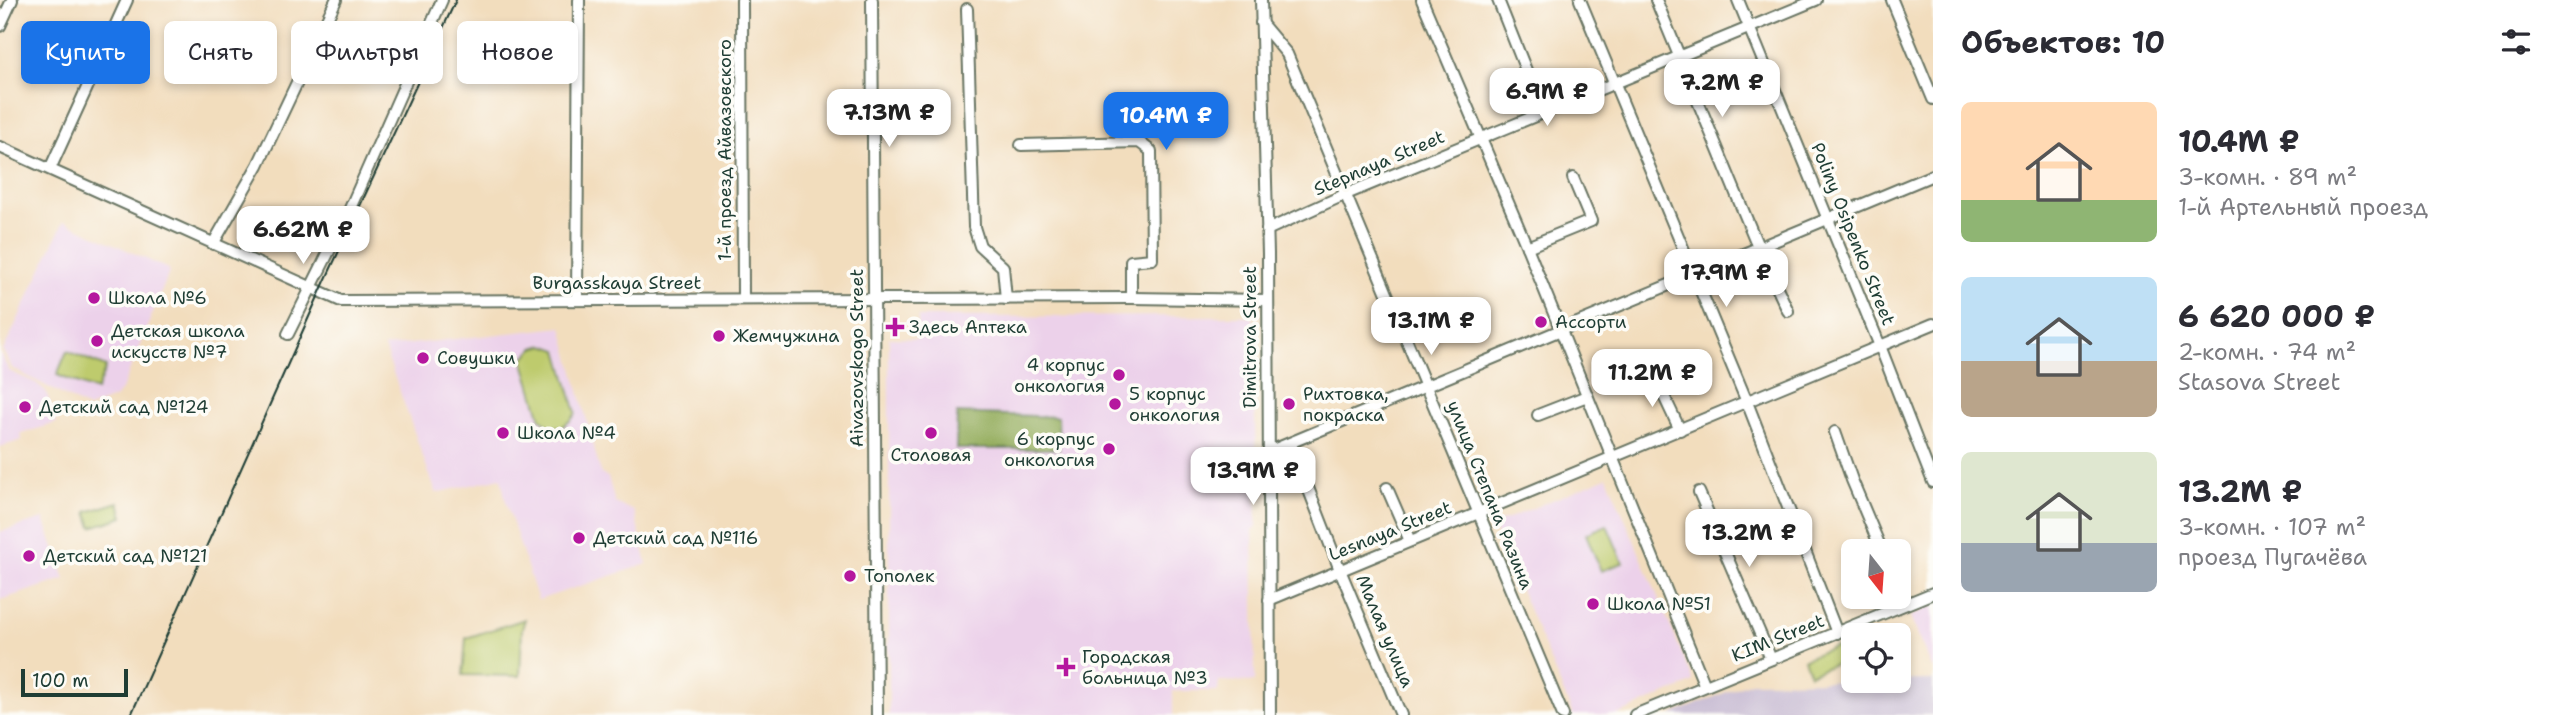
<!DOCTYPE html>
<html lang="ru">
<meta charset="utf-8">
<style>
body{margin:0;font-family:"Shantell Sans",sans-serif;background:#f7f7f7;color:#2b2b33;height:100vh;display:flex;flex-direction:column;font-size:26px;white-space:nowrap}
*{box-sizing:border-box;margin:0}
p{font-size:23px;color:#7c7c81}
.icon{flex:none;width:38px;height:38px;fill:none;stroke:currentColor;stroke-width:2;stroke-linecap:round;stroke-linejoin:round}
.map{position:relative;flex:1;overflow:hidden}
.panel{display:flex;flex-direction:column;background:#fff;width:630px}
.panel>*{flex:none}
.hud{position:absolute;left:21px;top:21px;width:665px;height:63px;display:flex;gap:14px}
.needle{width:46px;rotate:163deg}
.buttons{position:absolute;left:1841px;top:539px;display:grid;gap:14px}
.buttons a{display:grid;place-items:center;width:70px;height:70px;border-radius:10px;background:#fff;box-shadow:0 4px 10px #0003;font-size:35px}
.scale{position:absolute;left:21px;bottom:18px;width:107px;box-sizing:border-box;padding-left:7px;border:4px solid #1f3d34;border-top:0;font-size:19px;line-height:24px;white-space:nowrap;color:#1f3d34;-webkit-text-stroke:5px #fdfcf7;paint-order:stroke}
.price{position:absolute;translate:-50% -60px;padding:0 16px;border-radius:14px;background:#fff;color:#222;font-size:23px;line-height:46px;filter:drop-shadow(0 2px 4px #0008)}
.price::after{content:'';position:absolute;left:50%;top:42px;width:21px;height:16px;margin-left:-10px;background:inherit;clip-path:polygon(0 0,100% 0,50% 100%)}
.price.on{background:#1a73e8;color:#fff}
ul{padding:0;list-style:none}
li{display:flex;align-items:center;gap:21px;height:175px;padding:0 28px}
li span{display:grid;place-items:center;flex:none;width:196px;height:140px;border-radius:10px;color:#555}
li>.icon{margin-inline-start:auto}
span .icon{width:84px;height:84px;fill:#fffc;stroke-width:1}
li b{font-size:30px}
h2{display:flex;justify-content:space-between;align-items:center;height:84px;padding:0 28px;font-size:30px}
.pill{padding:0 24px;border-radius:10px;background:#fff;box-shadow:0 4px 10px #0003;font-size:24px;line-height:63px}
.pill.on{background:#1a73e8;color:#fff}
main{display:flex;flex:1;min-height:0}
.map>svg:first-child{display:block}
.built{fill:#ecd1ea}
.industrial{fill:#cbbfd5}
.green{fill:#becb6d;stroke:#6e8450;stroke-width:2}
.forest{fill:#96af60;stroke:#5a764a;stroke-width:2}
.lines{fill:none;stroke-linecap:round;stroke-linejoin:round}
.minor-casing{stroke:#697564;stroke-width:14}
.minor{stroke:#fff;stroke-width:10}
.tram{stroke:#1f3d34;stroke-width:2}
.poi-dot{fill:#b5179e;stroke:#fdfcf7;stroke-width:2.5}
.labels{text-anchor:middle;stroke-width:7;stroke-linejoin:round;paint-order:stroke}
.street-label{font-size:18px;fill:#1f3d34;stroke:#fdfcf7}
.poi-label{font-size:18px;fill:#1f3d34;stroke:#fdfcf7;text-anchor:start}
</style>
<main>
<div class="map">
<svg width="1933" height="715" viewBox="0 0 1933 715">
<rect width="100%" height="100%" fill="#fdfcf7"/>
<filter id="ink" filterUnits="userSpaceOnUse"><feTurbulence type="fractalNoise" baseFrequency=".0143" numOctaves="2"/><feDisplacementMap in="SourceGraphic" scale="14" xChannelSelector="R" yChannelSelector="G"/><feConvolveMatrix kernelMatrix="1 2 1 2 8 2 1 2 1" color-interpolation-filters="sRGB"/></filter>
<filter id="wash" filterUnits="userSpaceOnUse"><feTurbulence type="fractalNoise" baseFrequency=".00686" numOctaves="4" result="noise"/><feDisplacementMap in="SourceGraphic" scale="28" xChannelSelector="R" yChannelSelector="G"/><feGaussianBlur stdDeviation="1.57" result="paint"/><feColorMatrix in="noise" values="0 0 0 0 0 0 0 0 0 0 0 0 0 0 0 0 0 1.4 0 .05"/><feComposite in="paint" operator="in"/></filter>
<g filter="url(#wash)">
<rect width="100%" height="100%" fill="#f2ddbd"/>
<g class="built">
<polygon points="64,221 170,270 123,387 116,397 88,408 12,368 3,351"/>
<polygon points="1253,316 1257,526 1253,530 1255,682 1219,681 1218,691 1173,691 1173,715 889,715 889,338 918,339 918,317"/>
<polygon points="562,327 601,474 608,477 615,503 634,511 647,564 538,600 506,502 501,478 436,493 384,347"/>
<polygon points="0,352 9,371 36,383 46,391 56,423 21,434 22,440 0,447"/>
<polygon points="1607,477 1694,682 1617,715 1573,715 1493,525"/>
<polygon points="44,519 65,579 0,600 0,532"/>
<polygon points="1933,606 1933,670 1910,616"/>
</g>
<polygon class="industrial" points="1933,680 1933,715 1671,715 1751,682"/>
<g class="green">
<polygon points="544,345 558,350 576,413 571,420 562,427 550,426 541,419 523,359 534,348"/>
<polygon points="67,351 106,367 96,391 57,375"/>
<polygon points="119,502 123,517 92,527 87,512"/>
<polygon points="1607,525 1623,563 1601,571 1586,534"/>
<polygon points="525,619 522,629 520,676 463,675 466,638"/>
<polygon points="1836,646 1842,661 1810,674 1804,659"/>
</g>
<polygon class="forest" points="957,413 1058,417 1059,449 956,449"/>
</g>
<g filter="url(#ink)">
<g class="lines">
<g class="minor-casing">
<g id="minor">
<polyline points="742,0 743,299"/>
<polyline points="872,0 877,715"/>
<polyline points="1261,0 1268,254 1270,715"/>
<polyline points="1422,0 1527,247 1705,686"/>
<polyline points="1498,0 1543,113"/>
<polyline points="1580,0 1747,402 1837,633"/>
<polyline points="1656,0 1759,249 1788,311"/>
<polyline points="1738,0 1880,346 1933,482"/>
<polyline points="1892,0 1933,99"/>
<polyline points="967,9 974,227 980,246 1003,267 1006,299"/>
<polyline points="1261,23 1287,54 1563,715"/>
<polyline points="0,26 12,0"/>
<polyline points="1021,145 1139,142 1151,151 1152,259 1131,261 1131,298"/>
<polyline points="0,147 341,301 1131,298 1268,300"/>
<polyline points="50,169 127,0"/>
<polyline points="1267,230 1344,195 1816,0"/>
<polyline points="213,244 258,165 336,0"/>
<polyline points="1527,247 1591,221 1573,178"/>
<polyline points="577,300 579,0"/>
<polyline points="288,334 348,213 442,0"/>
<polyline points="1654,375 1680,430"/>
<polyline points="1538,415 1587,396"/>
<polyline points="1835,432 1852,480 1882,551"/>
<polyline points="1291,444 1340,570 1401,715"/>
<polyline points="1268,452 1933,175"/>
<polyline points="1387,488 1410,541"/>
<polyline points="1699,492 1771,659"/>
<polyline points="1269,600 1933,324"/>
<polyline points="1635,715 1933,593"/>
</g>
</g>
<use href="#minor" class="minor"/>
<polyline class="tram" points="131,715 325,281 456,0"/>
</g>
</g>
<g class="poi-dot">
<circle cx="94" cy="298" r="7"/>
<circle cx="1541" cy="322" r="7"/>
<path d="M891.5 316.5h7v7h7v7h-7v7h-7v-7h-7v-7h7z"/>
<circle cx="719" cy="336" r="7"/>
<circle cx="97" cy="341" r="7"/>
<circle cx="423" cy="358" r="7"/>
<circle cx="1119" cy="375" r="7"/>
<circle cx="1115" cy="404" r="7"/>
<circle cx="1289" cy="404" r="7"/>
<circle cx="25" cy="407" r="7"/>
<circle cx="503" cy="433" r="7"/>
<circle cx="931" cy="433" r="7"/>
<circle cx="1109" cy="449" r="7"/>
<circle cx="579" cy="538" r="7"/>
<circle cx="29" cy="556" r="7"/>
<circle cx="850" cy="576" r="7"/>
<circle cx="1593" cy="604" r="7"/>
<path d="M1062.5 656.5h7v7h7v7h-7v7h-7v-7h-7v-7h7z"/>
</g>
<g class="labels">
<g class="street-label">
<text transform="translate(725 150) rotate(-90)" y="6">1-й проезд Айвазовского</text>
<text transform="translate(1379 163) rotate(-23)" y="6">Stepnaya Street</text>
<text transform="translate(1853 234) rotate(68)" y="6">Poliny Osipenko Street</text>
<text x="617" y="289">Burgasskaya Street</text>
<text transform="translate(1250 337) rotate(-90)" y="6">Dimitrova Street</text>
<text transform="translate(857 358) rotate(-90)" y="6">Aivazovskogo Street</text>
<text transform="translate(1490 495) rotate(68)" y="6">улица Степана Разина</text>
<text transform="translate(1390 531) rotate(-22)" y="6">Lesnaya Street</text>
<text transform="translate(1385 631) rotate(67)" y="6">Малая улица</text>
<text transform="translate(1778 638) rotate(-22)" y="6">KIM Street</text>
</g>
<g class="poi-label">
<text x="108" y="304">Школа №6</text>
<text x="1555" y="328">Ассорти</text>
<text x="909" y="333">Здесь Аптека</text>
<text x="111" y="337">Детская школа<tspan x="111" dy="21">искусств №7</tspan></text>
<text x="733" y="342">Жемчужина</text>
<text x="437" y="364">Совушки</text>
<text x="1105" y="371" text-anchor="end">4 корпус<tspan x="1105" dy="21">онкология</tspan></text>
<text x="1129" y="400">5 корпус<tspan x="1129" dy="21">онкология</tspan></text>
<text x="1303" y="400">Рихтовка,<tspan x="1303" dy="21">покраска</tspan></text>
<text x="39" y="413">Детский сад №124</text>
<text x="517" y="439">Школа №4</text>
<text x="1095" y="445" text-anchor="end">6 корпус<tspan x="1095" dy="21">онкология</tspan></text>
<text x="931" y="461" text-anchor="middle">Столовая</text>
<text x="593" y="544">Детский сад №116</text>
<text x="43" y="562">Детский сад №121</text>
<text x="864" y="582">Тополек</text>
<text x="1607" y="610">Школа №51</text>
<text x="1082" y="663">Городская<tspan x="1082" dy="21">больница №3</tspan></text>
</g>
</g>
</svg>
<div class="buttons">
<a><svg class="needle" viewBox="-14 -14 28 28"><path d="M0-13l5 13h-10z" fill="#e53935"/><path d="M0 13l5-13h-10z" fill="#7c7c81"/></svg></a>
<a><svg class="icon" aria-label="locate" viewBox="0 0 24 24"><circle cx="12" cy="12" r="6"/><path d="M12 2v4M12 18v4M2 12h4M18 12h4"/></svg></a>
</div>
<div class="scale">100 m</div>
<b class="price" style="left:1722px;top:119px">7.2M ₽</b>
<b class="price" style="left:1547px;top:128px">6.9M ₽</b>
<b class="price" style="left:889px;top:149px">7.13M ₽</b>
<b class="price on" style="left:1166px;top:152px">10.4M ₽</b>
<b class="price" style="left:303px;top:266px">6.62M ₽</b>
<b class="price" style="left:1726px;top:309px">17.9M ₽</b>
<b class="price" style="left:1431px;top:357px">13.1M ₽</b>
<b class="price" style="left:1652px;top:409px">11.2M ₽</b>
<b class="price" style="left:1253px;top:507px">13.9M ₽</b>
<b class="price" style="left:1749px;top:569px">13.2M ₽</b>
<div class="hud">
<a class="pill on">Купить</a>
<a class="pill">Снять</a>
<a class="pill">Фильтры</a>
<a class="pill">Новое</a>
</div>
</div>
<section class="panel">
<h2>Объектов: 10<svg class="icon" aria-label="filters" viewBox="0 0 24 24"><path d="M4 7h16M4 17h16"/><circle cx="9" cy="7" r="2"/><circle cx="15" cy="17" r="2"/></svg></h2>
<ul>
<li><span style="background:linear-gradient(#ffd9b3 70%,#8fb573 0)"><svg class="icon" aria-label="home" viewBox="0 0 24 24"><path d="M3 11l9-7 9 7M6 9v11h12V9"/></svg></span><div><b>10.4M ₽</b><p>3-комн. · 89 m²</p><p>1-й Артельный проезд</p></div></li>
<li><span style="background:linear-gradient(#bfe0f5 60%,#b9a48a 0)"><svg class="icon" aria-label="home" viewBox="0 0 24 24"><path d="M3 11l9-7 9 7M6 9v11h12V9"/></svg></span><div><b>6 620 000 ₽</b><p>2-комн. · 74 m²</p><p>Stasova Street</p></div></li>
<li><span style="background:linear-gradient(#dfe7d0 65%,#9aa5b1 0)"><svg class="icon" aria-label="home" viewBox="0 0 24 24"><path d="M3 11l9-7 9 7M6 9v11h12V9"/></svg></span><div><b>13.2M ₽</b><p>3-комн. · 107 m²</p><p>проезд Пугачёва</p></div></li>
</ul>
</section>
</main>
